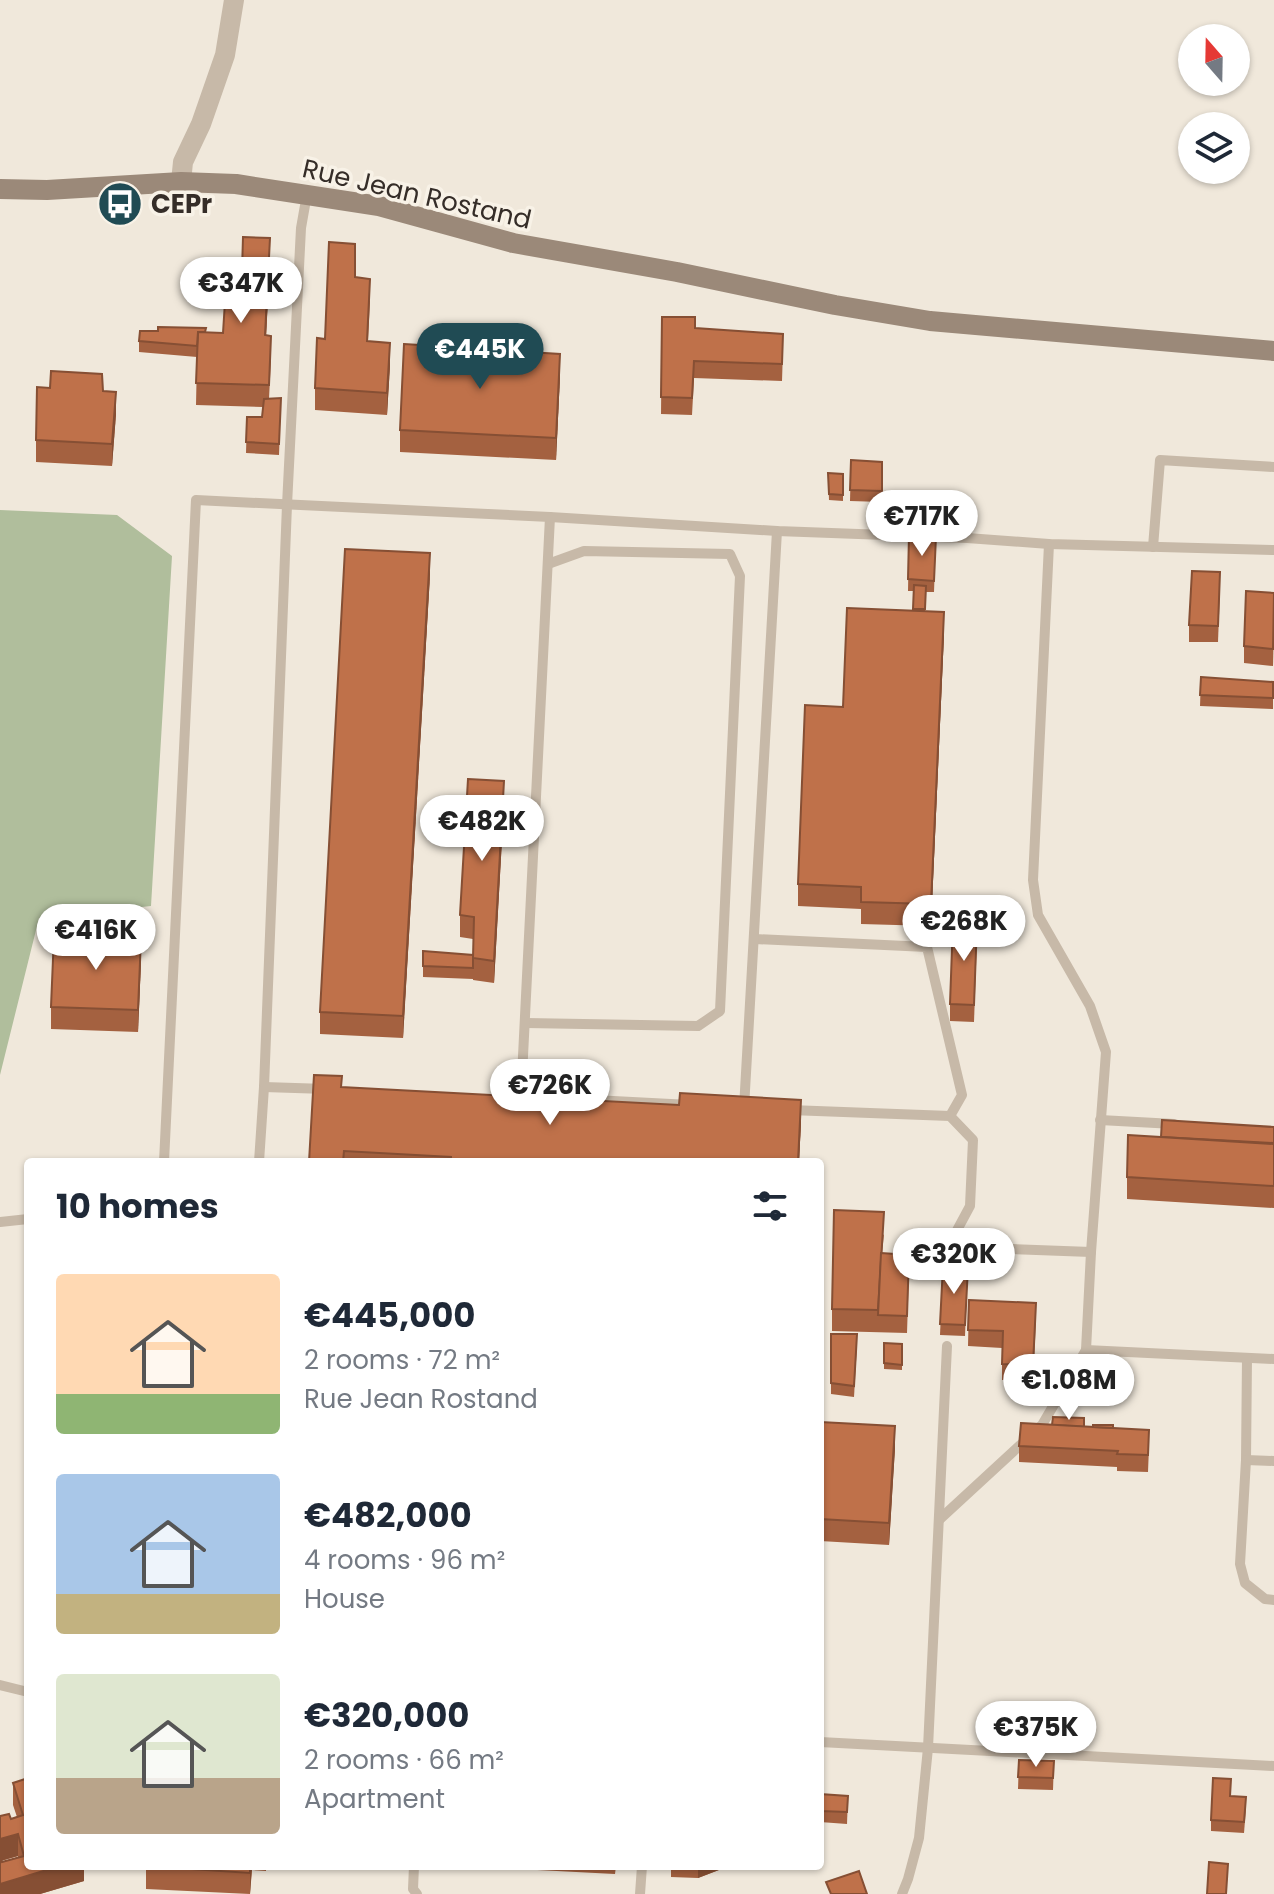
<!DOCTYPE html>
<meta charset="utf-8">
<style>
body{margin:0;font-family:Poppins,sans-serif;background:#f2f2f3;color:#1f2937;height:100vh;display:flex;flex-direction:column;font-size:30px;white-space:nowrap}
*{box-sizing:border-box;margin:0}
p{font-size:26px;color:#747a83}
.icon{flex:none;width:44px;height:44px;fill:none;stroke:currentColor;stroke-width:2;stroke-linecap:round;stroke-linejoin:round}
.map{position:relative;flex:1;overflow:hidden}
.side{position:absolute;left:24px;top:1158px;width:800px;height:712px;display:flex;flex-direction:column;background:#fff;border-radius:8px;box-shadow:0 2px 6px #0004}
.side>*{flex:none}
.needle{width:52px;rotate:340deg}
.fabs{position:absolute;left:1178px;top:24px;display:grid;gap:16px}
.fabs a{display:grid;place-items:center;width:72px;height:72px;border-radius:50%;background:#fff;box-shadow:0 2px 6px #0004;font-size:40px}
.price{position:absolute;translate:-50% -68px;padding:0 18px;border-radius:28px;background:#fff;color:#222;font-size:26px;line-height:52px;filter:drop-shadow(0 2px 4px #0008)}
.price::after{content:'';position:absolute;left:50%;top:48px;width:24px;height:18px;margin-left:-12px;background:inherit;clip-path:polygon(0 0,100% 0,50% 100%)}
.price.active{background:#204b54;color:#fff}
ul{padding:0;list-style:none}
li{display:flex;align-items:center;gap:24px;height:200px;padding:0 32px}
li span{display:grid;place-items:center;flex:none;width:224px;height:160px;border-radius:8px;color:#555}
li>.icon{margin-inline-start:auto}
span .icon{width:96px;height:96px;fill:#fffc;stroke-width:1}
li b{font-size:34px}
h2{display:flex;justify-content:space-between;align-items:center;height:96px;padding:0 32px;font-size:34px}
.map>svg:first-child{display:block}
.green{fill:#b0be9c}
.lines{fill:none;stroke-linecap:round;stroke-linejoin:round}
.lane{stroke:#c7b9a8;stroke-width:10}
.street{stroke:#c7b9a8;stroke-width:20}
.secondary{stroke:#9b8979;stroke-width:20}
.wall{fill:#a46140;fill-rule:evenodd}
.shaded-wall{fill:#864f34}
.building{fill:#bf714a;stroke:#864f34;stroke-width:2}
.labels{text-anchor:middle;stroke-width:7;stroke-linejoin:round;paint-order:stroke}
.street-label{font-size:26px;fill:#352d28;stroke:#f8f2e7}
.poi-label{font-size:26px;font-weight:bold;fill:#352d28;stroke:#f8f2e7;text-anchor:start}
</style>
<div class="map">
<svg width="1274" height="1894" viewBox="0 0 1274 1894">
<rect width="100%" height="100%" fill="#f0e8db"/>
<polygon class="green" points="0,510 117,515 172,556 151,906 39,918 0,1075"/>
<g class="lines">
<g class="lane">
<polyline points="1049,544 1033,880 1038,915 1090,1006 1106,1052 1091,1252 1086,1350 1274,1359"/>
<polyline points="1153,547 1160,460 1274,467"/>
<polyline points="755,939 927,947 962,1095 950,1116"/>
<polyline points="526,1023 698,1026 720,1011 740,576 730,554 584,551 548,564"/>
<polyline points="264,1087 326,1089"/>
<polyline points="498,1095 690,1105"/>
<polyline points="521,1096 550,517"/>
<polyline points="744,1108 777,531"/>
<polyline points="790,1110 950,1116 973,1140 970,1206 948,1247"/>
<polyline points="1100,1120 1174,1124"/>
<polyline points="164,1162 196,500 550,517 777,531 967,538 1049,544 1274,550"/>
<polyline points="259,1162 264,1087 287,505 301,228 307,194"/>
<polyline points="0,1222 28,1219"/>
<polyline points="903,1245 1091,1252"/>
<polyline points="1247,1358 1246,1460 1240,1564 1245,1583 1265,1599 1274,1600"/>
<polyline points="1246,1460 1274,1461"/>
<polyline points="940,1519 1042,1425 1086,1350"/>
<polyline points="0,1685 28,1692"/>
<polyline points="820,1742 1274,1766"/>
<polyline points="414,1866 413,1889 417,1894"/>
<polyline points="640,1894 642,1866"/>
<polyline points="902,1894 908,1879 919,1838 928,1748 947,1346"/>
</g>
<polyline class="street" points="181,182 183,162 201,124 225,55 234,0"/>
<polyline class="secondary" points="0,189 47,190 181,182 236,184 379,206 513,243 677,272 835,305 930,321 1274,351"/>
</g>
<g class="wall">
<polygon points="270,260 266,335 271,358 269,399 281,398 279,455 246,453 247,417 262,417 263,407 196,405 197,357 139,352 139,341 206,332 223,333 242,271"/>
<polygon points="355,277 370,301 368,341 390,365 387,415 315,410 315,388 325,339"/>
<polygon points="662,317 695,328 783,350 782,381 694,378 692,415 661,414"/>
<polygon points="560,376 556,460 400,452 400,430"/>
<polygon points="103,391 116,414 112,466 36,462 36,440"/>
<polygon points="851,460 882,462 882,502 850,501"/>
<polygon points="828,473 843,474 843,501 829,500"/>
<polygon points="909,535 936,536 934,592 926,592 925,612 944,634 931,926 861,924 861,909 798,906 798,884 843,707 913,611 914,591 908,591"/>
<polygon points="430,575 403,1038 320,1034 320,1012"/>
<polygon points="1220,589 1218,642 1189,642 1189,625"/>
<polygon points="1274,625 1273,666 1244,663 1244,646"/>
<polygon points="1201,677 1273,682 1273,709 1200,706"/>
<polygon points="504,803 494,983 473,980 473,979 423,977 423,951 473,955 473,939 460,937 460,915"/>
<polygon points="977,938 974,1022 950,1021 950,1004"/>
<polygon points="141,960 138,1032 51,1029 51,1007"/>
<polygon points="342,1087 801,1122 799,1162 309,1162"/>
<polygon points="1274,1127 1274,1208 1127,1199 1127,1177 1161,1137"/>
<polygon points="884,1234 882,1253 909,1271 907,1333 832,1331 832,1309"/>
<polygon points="943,1266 968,1267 965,1336 940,1335"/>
<polygon points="969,1300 1036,1320 1033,1382 1002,1380 1002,1348 968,1346"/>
<polygon points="831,1334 857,1345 854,1397 831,1394"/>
<polygon points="884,1343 902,1344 902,1370 884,1369"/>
<polygon points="820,1422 895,1448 889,1545 820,1541"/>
<polygon points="1084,1427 1113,1428 1149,1447 1148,1472 1117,1471 1117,1467 1019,1462 1019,1446"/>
<polygon points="1019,1760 1054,1761 1053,1790 1018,1789"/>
<path d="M13,1783L84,1866V1881L40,1894H0V1816L11,1819L17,1817L13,1805ZM18,1856V1857L2,1862L1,1861Z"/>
<polygon points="820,1794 848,1796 847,1824 820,1822"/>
<polygon points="1231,1796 1246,1808 1244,1833 1211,1831 1211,1820"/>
<polygon points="146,1866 266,1866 266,1871 252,1870 250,1894 146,1889"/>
<polygon points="462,1866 616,1866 615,1874"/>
<polygon points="671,1866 724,1866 724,1868 698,1878 671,1877"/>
</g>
<g class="shaded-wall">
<polygon points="270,238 270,260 265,357 265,335"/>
<polygon points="390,343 390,365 387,415 387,393"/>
<polygon points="560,354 560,376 556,460 556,438"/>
<polygon points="116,392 116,414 112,466 112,444"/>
<polygon points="430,553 430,575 403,1038 403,1016"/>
<polygon points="944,612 944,634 931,926 931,904"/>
<polygon points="504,781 504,803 494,983 494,961"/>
<polygon points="141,938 141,960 138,1032 138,1010"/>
<polygon points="801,1100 801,1122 799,1162 798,1162"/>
<polygon points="895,1426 895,1448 889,1545 889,1523"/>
<polygon points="18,1834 18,1856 0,1861 0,1839"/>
<polygon points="60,1866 84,1866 84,1881 40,1894 0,1894 0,1884"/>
<polygon points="250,1866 252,1866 250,1894"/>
<polygon points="698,1866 724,1866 724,1868 698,1878"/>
</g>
<g class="building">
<polygon points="243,237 270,238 265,335 271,336 269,385 196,383 198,332 223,333 227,270 242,271"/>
<polygon points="329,242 355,244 355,277 370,279 367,341 390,343 387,393 315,388 317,338 325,339"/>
<polygon points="662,317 695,317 695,328 783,334 782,364 694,361 692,398 661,397"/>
<polygon points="158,327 206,328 205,332 198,332 197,346 139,341 140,331 158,331"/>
<polygon points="404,344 560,354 556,438 400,430"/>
<polygon points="51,371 102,374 103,391 116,392 112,444 36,440 37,387 50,388"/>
<polygon points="281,398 279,444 246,442 247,417 262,417 264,399"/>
<polygon points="851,460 882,462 882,491 850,490"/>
<polygon points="828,473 843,474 843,495 829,494"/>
<polygon points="909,535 936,536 934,581 908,579"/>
<polygon points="345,549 430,553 403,1016 320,1012"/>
<polygon points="1192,571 1220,572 1218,626 1189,625"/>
<polygon points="914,585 926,586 925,609 913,609"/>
<polygon points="1246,591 1274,593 1273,649 1244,646"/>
<polygon points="847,608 944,612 931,904 861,902 861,887 798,884 805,705 843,707"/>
<polygon points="1201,677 1273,682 1273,698 1200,695"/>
<polygon points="468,779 504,781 494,961 473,958 474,917 460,915"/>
<polygon points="953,921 977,922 974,1005 950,1004"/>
<polygon points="54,935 141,938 138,1010 51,1007"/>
<polygon points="423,951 473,955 473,968 423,966"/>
<polygon points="314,1075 342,1076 341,1087 679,1105 680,1093 801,1100 798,1162 451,1162 451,1157 344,1151 343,1162 309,1162"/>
<polygon points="1162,1120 1274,1127 1274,1143 1161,1137"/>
<polygon points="1128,1135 1274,1144 1274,1186 1127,1177"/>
<polygon points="834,1210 884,1212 878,1310 832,1309"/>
<polygon points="881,1253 909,1255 907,1316 878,1315"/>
<polygon points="943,1266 968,1267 965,1325 940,1324"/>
<polygon points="969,1300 1036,1303 1033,1365 1002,1364 1003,1331 968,1330"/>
<polygon points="831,1334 857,1334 854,1386 831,1383"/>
<polygon points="884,1343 902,1344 902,1365 884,1363"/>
<polygon points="1053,1417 1084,1418 1084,1427 1052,1425"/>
<polygon points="820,1422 895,1426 889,1523 820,1519"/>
<polygon points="1021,1423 1149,1430 1148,1455 1117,1454 1118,1451 1019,1446"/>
<polygon points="1093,1425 1113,1425 1113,1428 1093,1427"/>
<polygon points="1019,1760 1054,1761 1053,1778 1018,1777"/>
<polygon points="28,1778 28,1866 60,1866 0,1884 0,1855 2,1862 24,1856 18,1834 0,1839 0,1816 9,1814 11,1819 23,1815 13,1783"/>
<polygon points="1213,1778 1231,1779 1230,1796 1246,1797 1244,1822 1211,1820"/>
<polygon points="820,1794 848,1796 847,1812 820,1811"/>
<polygon points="1209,1862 1228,1864 1226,1894 1207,1894"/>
<polygon points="146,1866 250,1866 250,1873"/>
<polygon points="859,1871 867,1894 831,1894 826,1882"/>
</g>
<defs>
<g id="bus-disc" transform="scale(2.3)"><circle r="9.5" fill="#204b54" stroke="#f8f2e7"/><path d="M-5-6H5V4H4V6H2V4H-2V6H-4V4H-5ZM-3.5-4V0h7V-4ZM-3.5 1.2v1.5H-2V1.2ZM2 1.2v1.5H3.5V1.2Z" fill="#fff"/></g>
</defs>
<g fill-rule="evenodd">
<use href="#bus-disc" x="120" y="204"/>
</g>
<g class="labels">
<g class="street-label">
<text transform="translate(417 194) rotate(13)" y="9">Rue Jean Rostand</text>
</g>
<g class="poi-label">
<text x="151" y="213">CEPr</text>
</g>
</g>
</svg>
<div class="fabs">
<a><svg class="needle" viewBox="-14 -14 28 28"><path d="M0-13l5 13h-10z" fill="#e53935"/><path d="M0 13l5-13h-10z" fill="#747a83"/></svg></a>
<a><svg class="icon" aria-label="layers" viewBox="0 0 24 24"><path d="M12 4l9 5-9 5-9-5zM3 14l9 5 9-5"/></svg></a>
</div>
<b class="price" style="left:241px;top:325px">€347K</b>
<b class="price active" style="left:480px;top:391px">€445K</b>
<b class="price" style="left:922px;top:558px">€717K</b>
<b class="price" style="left:482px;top:863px">€482K</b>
<b class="price" style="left:964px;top:963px">€268K</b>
<b class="price" style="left:96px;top:972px">€416K</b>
<b class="price" style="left:550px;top:1127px">€726K</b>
<b class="price" style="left:954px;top:1296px">€320K</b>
<b class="price" style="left:1069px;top:1422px">€1.08M</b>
<b class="price" style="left:1036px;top:1769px">€375K</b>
<section class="side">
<h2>10 homes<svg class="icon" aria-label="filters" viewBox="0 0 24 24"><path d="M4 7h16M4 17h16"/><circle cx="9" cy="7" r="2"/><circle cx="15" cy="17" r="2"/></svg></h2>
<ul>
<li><span style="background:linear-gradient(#ffd9b3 75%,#8fb573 0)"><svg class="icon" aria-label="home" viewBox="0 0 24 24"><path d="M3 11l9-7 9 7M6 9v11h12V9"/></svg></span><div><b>€445,000</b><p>2 rooms · 72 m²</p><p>Rue Jean Rostand</p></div></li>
<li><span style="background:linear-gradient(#a9c7e8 75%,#c2b280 0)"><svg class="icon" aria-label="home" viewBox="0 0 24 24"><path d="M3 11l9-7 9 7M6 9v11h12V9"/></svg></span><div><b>€482,000</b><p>4 rooms · 96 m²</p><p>House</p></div></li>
<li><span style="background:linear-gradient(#dfe7d0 65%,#b9a48a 0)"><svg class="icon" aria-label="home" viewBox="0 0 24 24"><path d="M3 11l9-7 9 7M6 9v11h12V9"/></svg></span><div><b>€320,000</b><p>2 rooms · 66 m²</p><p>Apartment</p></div></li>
</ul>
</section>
</div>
